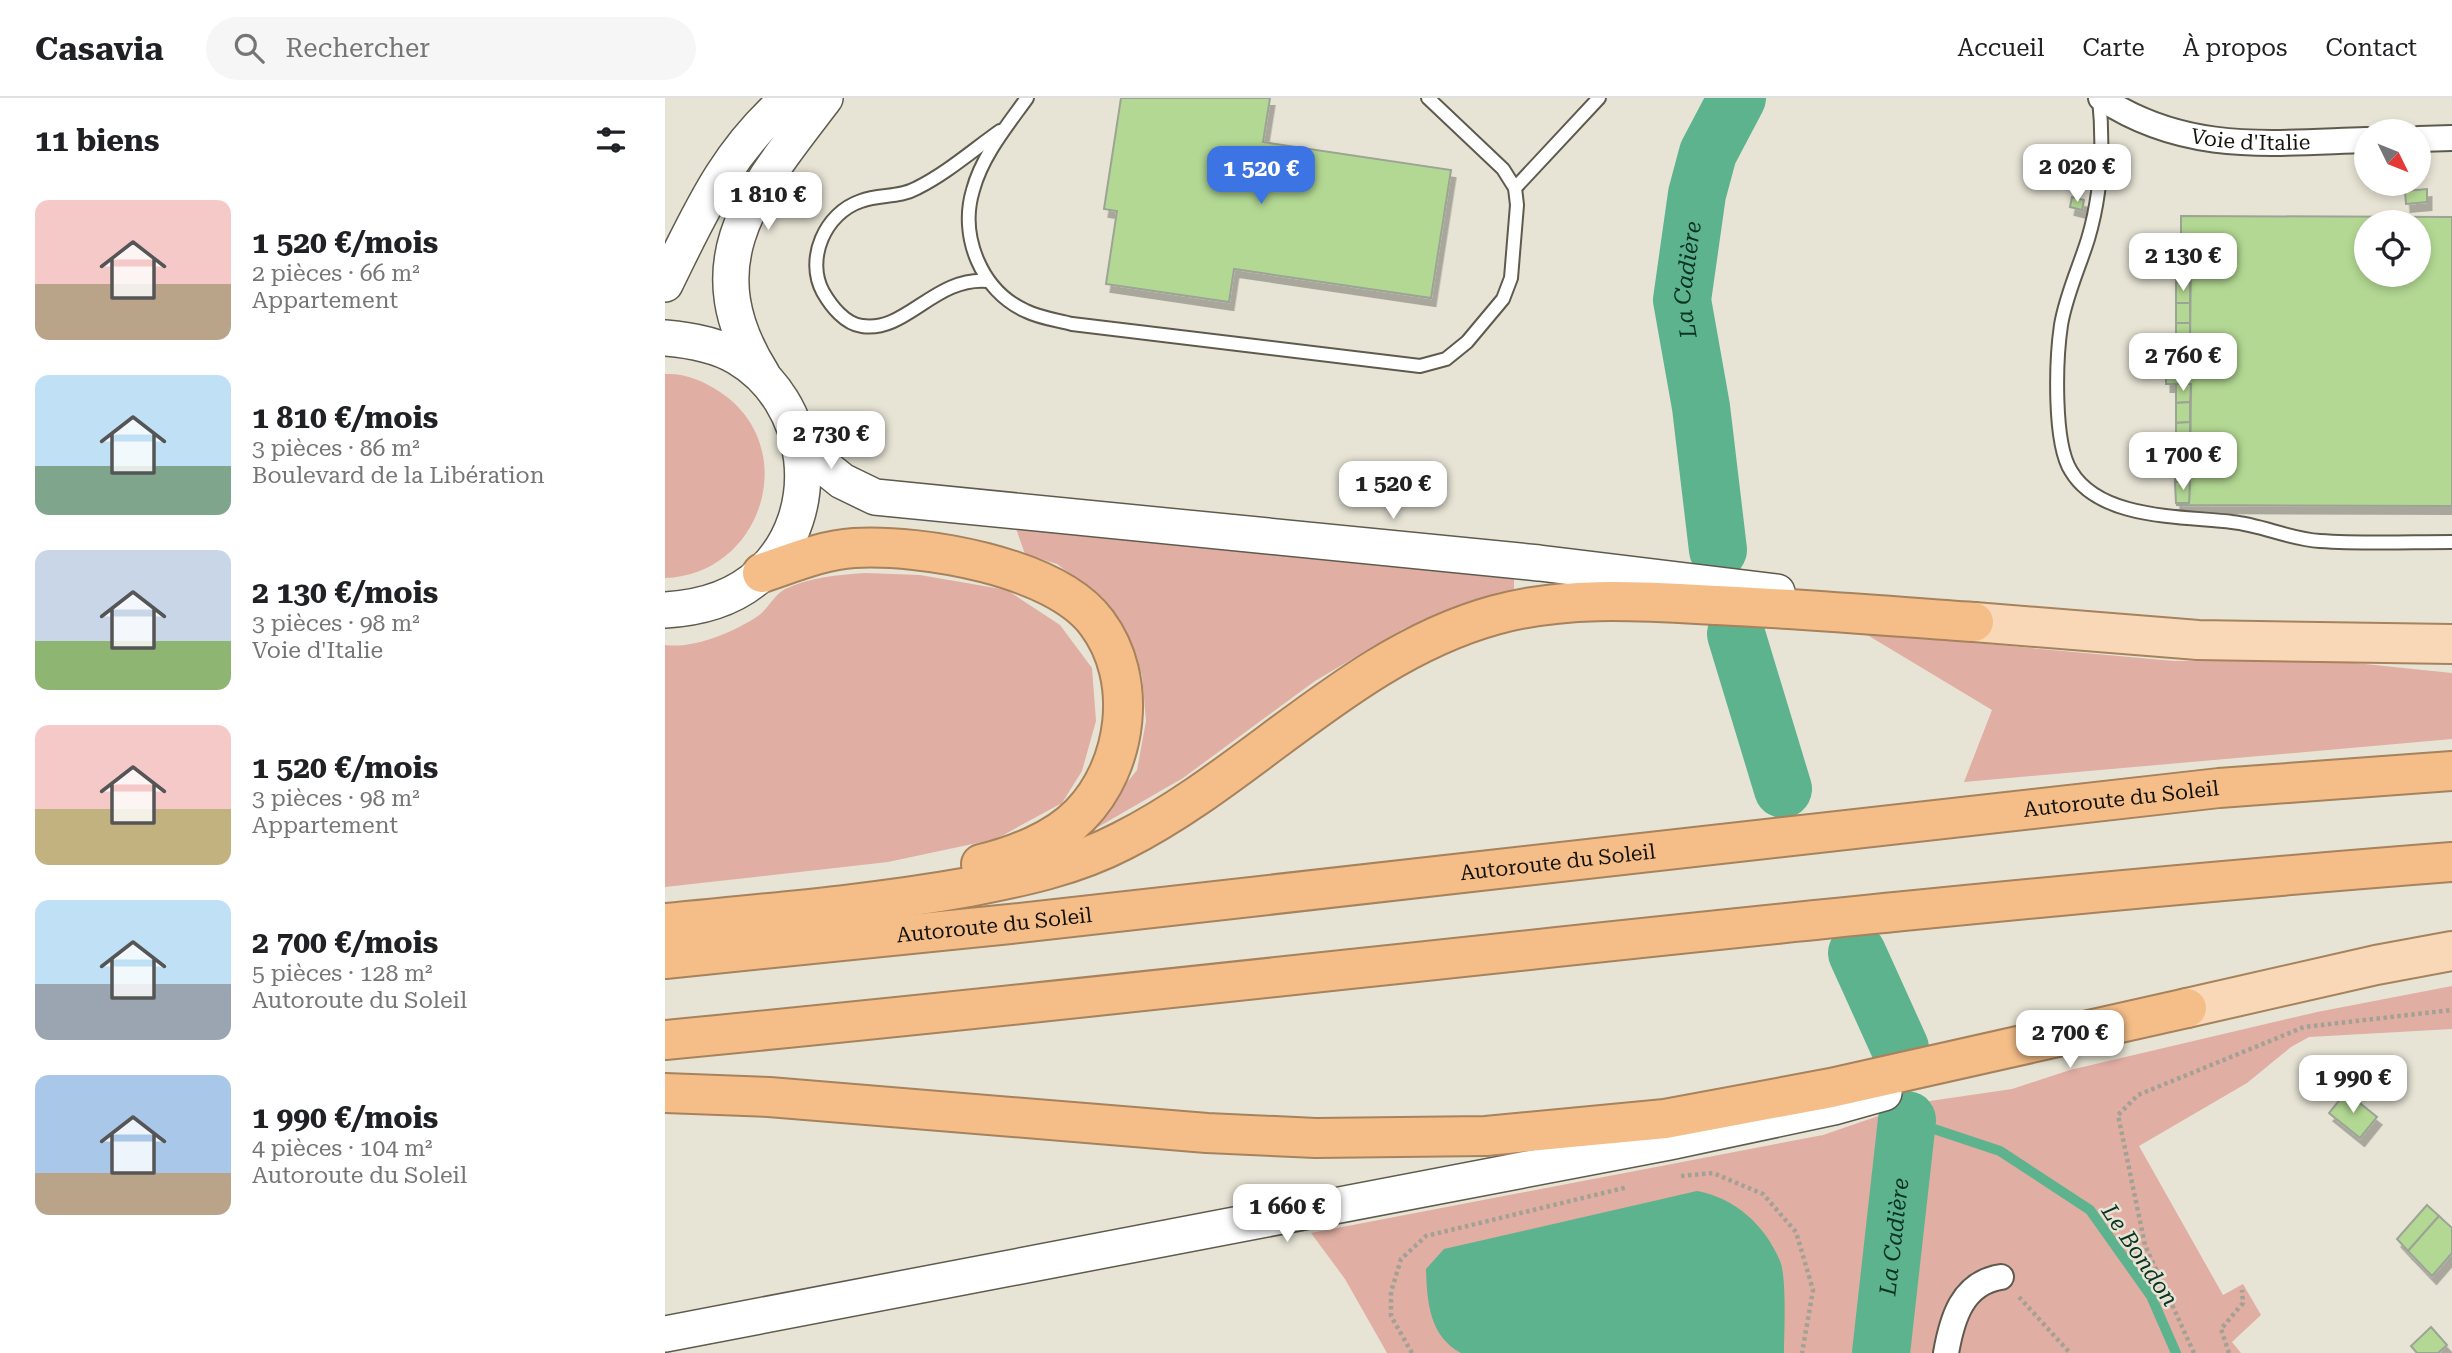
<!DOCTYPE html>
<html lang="fr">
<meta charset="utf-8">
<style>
body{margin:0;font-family:"Roboto Serif",serif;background:#f6f6f6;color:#202124;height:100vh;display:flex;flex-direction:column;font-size:26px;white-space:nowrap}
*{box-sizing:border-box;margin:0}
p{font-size:23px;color:#757577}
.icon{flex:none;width:38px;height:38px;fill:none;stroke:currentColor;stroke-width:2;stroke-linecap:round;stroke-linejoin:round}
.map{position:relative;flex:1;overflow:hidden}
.details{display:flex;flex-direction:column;background:#fff;width:665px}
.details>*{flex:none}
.needle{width:46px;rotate:133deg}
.tools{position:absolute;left:1689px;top:21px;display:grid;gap:14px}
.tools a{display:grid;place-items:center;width:77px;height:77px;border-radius:50%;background:#fff;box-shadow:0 4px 10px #0003;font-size:35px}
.price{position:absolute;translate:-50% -60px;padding:0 16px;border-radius:14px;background:#fff;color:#222;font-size:23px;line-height:46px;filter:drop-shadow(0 2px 4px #0008)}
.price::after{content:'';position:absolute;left:50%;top:42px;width:21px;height:16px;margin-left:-10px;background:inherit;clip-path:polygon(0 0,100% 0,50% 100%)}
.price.active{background:#3d74e4;color:#fff}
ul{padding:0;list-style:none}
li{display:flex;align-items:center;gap:21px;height:175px;padding:0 35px}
li span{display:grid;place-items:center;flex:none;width:196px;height:140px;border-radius:14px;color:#555}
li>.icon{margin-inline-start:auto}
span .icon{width:84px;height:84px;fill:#fffc;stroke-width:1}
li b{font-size:30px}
h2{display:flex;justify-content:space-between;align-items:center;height:84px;padding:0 35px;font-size:30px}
header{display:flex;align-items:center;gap:42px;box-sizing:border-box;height:98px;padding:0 35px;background:#fff;border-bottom:2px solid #e0e0e0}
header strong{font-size:33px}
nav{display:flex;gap:38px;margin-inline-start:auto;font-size:24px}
.search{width:490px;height:63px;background:#f6f6f6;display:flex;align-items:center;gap:18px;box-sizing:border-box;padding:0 24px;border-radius:38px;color:#757577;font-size:26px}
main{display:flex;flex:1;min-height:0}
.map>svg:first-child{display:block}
.green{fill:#e1aea3}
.water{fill:#5db38e}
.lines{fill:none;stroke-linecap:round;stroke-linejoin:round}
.stream{stroke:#5db38e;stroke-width:10}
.river{stroke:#5db38e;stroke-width:58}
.building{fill:#b3d893;stroke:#9ca496;stroke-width:2;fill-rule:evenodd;filter:url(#shadow)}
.lane-casing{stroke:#5e5b4e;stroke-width:16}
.street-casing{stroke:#5e5b4e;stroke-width:28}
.secondary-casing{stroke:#5e5b4e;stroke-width:38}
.primary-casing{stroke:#a6825d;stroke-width:42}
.highway-casing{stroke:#a6825d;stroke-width:42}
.path{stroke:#a3a195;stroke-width:4.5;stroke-dasharray:3.5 3.5;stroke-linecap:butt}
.lane{stroke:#fff;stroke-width:12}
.street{stroke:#fff;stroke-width:24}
.secondary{stroke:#fff;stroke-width:35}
.primary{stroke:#f9d8b8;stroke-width:38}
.highway{stroke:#f5be88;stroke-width:38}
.labels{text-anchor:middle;stroke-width:5;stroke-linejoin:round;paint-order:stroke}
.street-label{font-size:21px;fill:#13120c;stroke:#e7e4d5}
.water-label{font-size:23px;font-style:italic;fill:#0b3323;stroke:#e7e4d5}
</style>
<header>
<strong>Casavia</strong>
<div class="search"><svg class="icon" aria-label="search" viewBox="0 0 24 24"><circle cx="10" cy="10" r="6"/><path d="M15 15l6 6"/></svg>Rechercher</div>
<nav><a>Accueil</a><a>Carte</a><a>À propos</a><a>Contact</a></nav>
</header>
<main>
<section class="details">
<h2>11 biens<svg class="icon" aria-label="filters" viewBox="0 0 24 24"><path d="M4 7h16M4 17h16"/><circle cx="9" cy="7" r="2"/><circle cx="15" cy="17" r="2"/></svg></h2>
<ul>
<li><span style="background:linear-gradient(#f6c9c9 60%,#b9a48a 0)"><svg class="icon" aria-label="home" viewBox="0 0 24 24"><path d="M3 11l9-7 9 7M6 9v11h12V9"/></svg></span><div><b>1 520 €/mois</b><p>2 pièces · 66 m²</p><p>Appartement</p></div></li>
<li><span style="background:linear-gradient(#bfe0f5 65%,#7fa58c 0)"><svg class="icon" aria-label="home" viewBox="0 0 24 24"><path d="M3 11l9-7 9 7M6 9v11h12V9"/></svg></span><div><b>1 810 €/mois</b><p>3 pièces · 86 m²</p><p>Boulevard de la Libération</p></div></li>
<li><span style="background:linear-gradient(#c9d6e8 65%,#8fb573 0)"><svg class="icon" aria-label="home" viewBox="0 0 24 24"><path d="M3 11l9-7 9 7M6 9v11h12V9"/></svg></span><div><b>2 130 €/mois</b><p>3 pièces · 98 m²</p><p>Voie d'Italie</p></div></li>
<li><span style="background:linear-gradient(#f6c9c9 60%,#c2b280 0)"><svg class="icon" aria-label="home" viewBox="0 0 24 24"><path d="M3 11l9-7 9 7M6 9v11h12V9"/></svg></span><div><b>1 520 €/mois</b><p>3 pièces · 98 m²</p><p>Appartement</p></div></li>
<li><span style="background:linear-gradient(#bfe0f5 60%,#9aa5b1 0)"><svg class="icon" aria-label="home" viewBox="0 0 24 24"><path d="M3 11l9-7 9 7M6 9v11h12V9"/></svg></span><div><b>2 700 €/mois</b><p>5 pièces · 128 m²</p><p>Autoroute du Soleil</p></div></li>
<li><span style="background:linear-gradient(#a9c7e8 70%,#b9a48a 0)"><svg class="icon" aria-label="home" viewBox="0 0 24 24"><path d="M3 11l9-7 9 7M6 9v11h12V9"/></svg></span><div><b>1 990 €/mois</b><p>4 pièces · 104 m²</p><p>Autoroute du Soleil</p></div></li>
</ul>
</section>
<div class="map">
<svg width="1787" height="1255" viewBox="0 0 1787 1255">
<defs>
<filter id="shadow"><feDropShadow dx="4.5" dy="8" stdDeviation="0" flood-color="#0004"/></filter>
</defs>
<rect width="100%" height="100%" fill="#e7e4d5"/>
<g class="green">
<path d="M0,276C20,275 39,283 55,294C138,349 97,477 0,480Z"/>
<polygon points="349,425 849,481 849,491 738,531 650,583 518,680 421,736 472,672 481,623 477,577 456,530 428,493 392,466 360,456"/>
<path d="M200,475L255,477L342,492L395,527L427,570L431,623L417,673L397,705L331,741L223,764L0,789V547C29,551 69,534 93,518C103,511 109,497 120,491C146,479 172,477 200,475Z"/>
<polygon points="1199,535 1509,563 1661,562 1787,575 1787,641 1299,684 1327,612"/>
<polygon points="1787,888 1787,931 1644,939 1626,949 1582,985 1474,1048 1558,1197 1578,1186 1596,1217 1567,1244 1576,1255 722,1255 680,1181 646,1135 1158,1037 1251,1005 1347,991 1405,972 1652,914"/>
</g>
<path class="water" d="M1032,1093C1070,1100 1100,1127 1115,1163C1122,1180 1119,1235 1119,1255H796C764,1238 762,1203 761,1171L779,1151Z"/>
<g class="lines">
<polyline class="stream" points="1242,1022 1335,1053 1425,1112 1486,1198 1511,1255"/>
<g class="river">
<path id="s1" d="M1053,452L1036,309L1017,202L1032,96L1043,55L1072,0"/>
<polyline points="1071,536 1118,691"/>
<polyline points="1192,855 1235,950"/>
<path id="s2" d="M1216,1255L1242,1022"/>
</g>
</g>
<g class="building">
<polygon points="456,0 605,0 598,44 786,72 766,200 569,171 564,204 441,186 452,113 439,111"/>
<polygon points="1762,91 1762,104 1741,106 1740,93"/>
<polygon points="1407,99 1419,102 1417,112 1405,109"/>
<path d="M1516,118L1787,119V408L1511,407L1524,405L1525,383L1526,286H1501V264H1508V245H1525L1526,164H1516ZM1701,124H1754V177H1701Z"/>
<polygon points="1526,164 1525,185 1511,185 1512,165"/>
<rect x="1511" y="185" width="14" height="20"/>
<rect x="1511" y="205" width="14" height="20"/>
<rect x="1511" y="225" width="14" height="20"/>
<polygon points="1511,286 1526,286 1525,304 1511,305"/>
<polygon points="1525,304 1525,324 1511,325 1511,305"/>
<polygon points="1525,324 1525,345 1511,345 1511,325"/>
<polygon points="1511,345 1525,345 1525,366 1511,367"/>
<polygon points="1525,366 1525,383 1510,384 1511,367"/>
<polygon points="1525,383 1524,405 1511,405 1510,384"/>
<polygon points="1681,994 1712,1019 1695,1040 1664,1015"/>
<polygon points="1762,1107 1774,1118 1743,1153 1732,1141"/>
<polygon points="1774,1118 1787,1130 1787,1155 1767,1178 1743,1153"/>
<polygon points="1766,1229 1782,1247 1773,1255 1752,1255 1746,1248"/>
</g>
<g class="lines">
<g class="lane-casing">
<g id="lane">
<path d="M362,0C342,28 317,58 308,92C294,138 316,193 361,213C375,220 392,222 407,226L755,268L781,261L802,244L838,201L846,180L852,107L850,90L838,71L763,0"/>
<path d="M1434,0C1439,49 1437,94 1423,141C1414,170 1401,197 1396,227C1391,261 1388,345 1406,373C1435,422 1518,418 1567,424C1597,427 1624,441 1655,443C1698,446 1743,444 1787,444"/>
<polyline points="850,90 934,0"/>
<path d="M323,183C270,178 241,235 197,228C180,226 166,208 158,194C140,161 160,115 196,103C215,96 234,100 252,90C282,75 308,52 335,33"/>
</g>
</g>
<g class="street-casing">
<g id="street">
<path id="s3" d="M1436,0C1521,56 1604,45 1701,42"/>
<polyline points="1754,41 1787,40"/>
<path d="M1281,1255C1287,1221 1297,1185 1336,1179"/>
</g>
</g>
<g class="secondary-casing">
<g id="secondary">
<path d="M0,186C35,115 61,54 124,0"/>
<path d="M0,240C24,242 50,246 72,259C147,303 161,414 97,475C71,500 36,510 0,512"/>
<path d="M97,276C25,162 91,91 160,0"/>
<polyline points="136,350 177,383 210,399 874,465 1112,494"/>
<polyline points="0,1236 1004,1044 1169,1009 1219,995"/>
</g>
</g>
<g class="primary-casing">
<g id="primary">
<polyline points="1309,524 1533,542 1787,546"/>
<polyline points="1522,910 1711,867 1787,853"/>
</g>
</g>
<g class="highway-casing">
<g id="highway">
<path d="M97,475C127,465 157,452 189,450C256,446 390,468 432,525C474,581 463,668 415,717C391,742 350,758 316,766"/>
<path d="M0,825C102,815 203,807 304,789C356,779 409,768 457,743C586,678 688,556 830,517C902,497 978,503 1052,507C1138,511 1223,518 1309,524"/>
<path id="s4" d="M0,861L345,826L1554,690L1787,673"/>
<path d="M0,942C596,885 1190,810 1787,764"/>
<polyline points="0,995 104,999 542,1035 651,1040 821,1038 1000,1021 1166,990 1522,910"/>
</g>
</g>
<g class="path">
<polyline points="1016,1078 1048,1075 1098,1096 1131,1134 1148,1192 1137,1255"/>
<polyline points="1354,1199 1405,1255"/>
<polyline points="747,1255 726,1218 726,1194 736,1161 761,1138 963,1089"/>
<polyline points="1529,1255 1480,1147 1453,1017 1473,997 1639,929 1787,912"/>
<polyline points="1564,1255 1556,1231 1578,1205 1577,1192"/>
</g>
<use href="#lane" class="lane"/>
<use href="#street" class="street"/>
<use href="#secondary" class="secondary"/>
<use href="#primary" class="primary"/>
<use href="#highway" class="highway"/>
</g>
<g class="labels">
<g class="street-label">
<text dy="7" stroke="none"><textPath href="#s3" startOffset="158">Voie d'Italie</textPath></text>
<text dy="7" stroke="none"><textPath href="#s4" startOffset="1465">Autoroute du Soleil</textPath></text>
<text dy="7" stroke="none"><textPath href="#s4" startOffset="898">Autoroute du Soleil</textPath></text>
<text dy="7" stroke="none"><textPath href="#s4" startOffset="331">Autoroute du Soleil</textPath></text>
</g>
<g class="water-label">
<text dy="8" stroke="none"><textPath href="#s1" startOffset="273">La Cadière</textPath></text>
<text dy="8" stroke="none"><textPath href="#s2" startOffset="117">La Cadière</textPath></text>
<text transform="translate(1475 1157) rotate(56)" y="8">Le Bondon</text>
</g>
</g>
</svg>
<div class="tools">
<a><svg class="needle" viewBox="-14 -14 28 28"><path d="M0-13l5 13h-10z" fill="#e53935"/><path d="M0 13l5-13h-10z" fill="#757577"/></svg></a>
<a><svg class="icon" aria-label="locate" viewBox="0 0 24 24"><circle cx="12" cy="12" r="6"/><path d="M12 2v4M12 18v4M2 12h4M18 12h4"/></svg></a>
</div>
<b class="price" style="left:1412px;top:106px">2 020 €</b>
<b class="price active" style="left:596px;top:108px">1 520 €</b>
<b class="price" style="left:103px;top:134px">1 810 €</b>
<b class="price" style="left:1518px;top:195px">2 130 €</b>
<b class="price" style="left:1518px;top:295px">2 760 €</b>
<b class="price" style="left:166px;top:373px">2 730 €</b>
<b class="price" style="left:1518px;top:394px">1 700 €</b>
<b class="price" style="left:728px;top:423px">1 520 €</b>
<b class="price" style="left:1405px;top:972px">2 700 €</b>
<b class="price" style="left:1688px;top:1017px">1 990 €</b>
<b class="price" style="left:622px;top:1146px">1 660 €</b>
</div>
</main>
